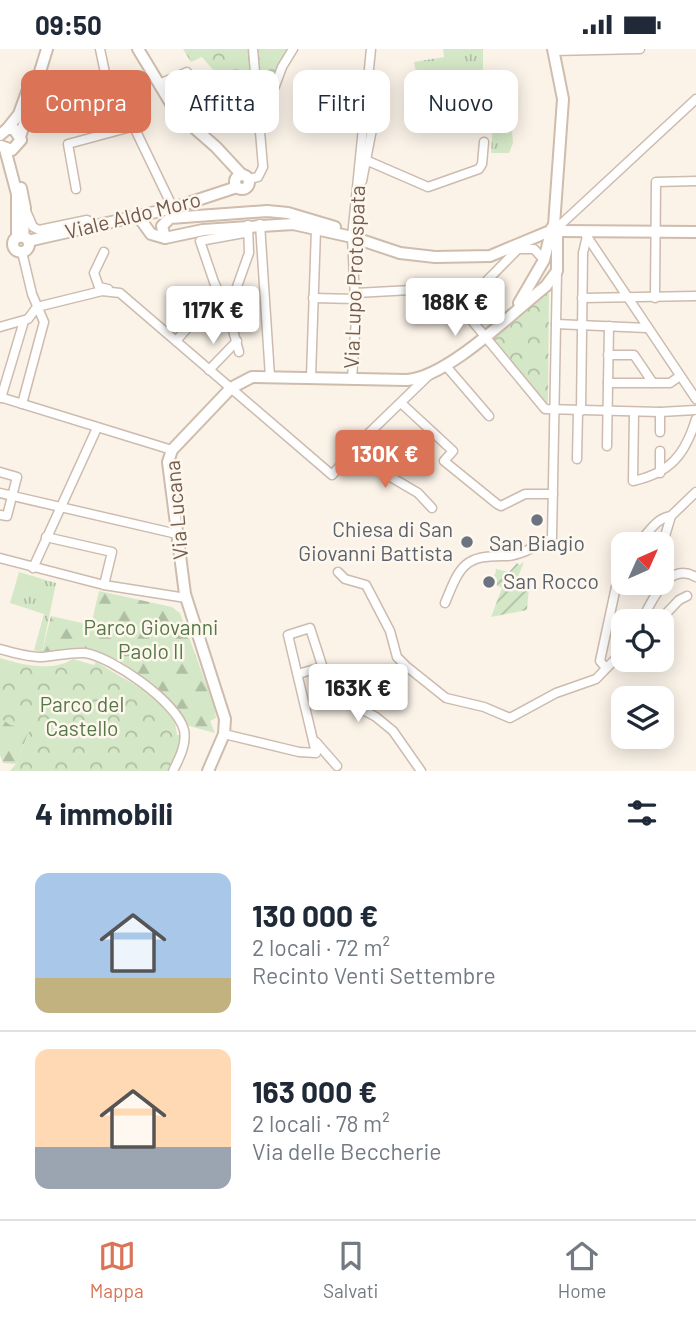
<!DOCTYPE html>
<html lang="it">
<meta charset="utf-8">
<style>
body{margin:0;font-family:Barlow,sans-serif;background:#f6f6f7;color:#1f2937;height:100vh;display:flex;flex-direction:column;font-size:26px;white-space:nowrap}
*{box-sizing:border-box;margin:0}
p{font-size:23px;color:#747a83}
.icon{flex:none;width:38px;height:38px;fill:none;stroke:currentColor;stroke-width:2;stroke-linecap:round;stroke-linejoin:round}
.map{position:relative;height:722px;overflow:hidden}
.sheet{display:flex;flex-direction:column;background:#fff;flex:1}
.sheet>*{flex:none}
.banner{position:absolute;left:21px;top:21px;width:654px;height:63px;display:flex;gap:14px}
.needle{width:46px;rotate:45deg}
.buttons{position:absolute;left:611px;top:483px;display:grid;gap:14px}
.buttons a{display:grid;place-items:center;width:63px;height:63px;border-radius:14px;background:#fff;box-shadow:0 4px 18px #0003;font-size:35px}
.price{position:absolute;translate:-50% -60px;padding:0 16px;border-radius:7px;background:#fff;color:#222;font-size:23px;line-height:46px;filter:drop-shadow(0 2px 4px #0008)}
.price::after{content:'';position:absolute;left:50%;top:42px;width:21px;height:16px;margin-left:-10px;background:inherit;clip-path:polygon(0 0,100% 0,50% 100%)}
.price.selected{background:#db7456;color:#fff}
ul{padding:0;list-style:none}
li{display:flex;align-items:center;gap:21px;height:175px;padding:0 35px}
li+li{border-top:2px solid #e0e1e3}
li span{display:grid;place-items:center;flex:none;width:196px;height:140px;border-radius:14px;color:#555}
li>.icon{margin-inline-start:auto}
span .icon{width:84px;height:84px;fill:#fffc;stroke-width:1}
li b{font-size:30px}
h2{display:flex;justify-content:space-between;align-items:center;height:84px;padding:0 35px;font-size:30px}
.tag{padding:0 24px;border-radius:14px;background:#fff;box-shadow:0 4px 18px #0003;font-size:24px;line-height:63px}
.tag.selected{background:#db7456;color:#fff}
.status{display:flex;justify-content:space-between;align-items:center;height:49px;padding:0 35px;background:#fff;direction:ltr}
.status svg{height:19px;fill:currentColor}
.dock{display:flex;justify-content:space-around;align-items:center;height:98px;border-top:2px solid #e0e1e3;background:#fff;font-size:19px;color:#747a83}
.dock a{display:grid;justify-items:center;gap:4px}
.dock .selected{color:#db7456}
.map>svg:first-child{display:block}
.grass{fill:url(#grass-tufts)}
.forest{fill:url(#forest-firs)}
.park{fill:url(#park-crowns)}
.garden{fill:url(#garden-furrows)}
.pitch{fill:#d4e8c7}
.lines{fill:none;stroke-linecap:round;stroke-linejoin:round}
.street-casing{stroke:#ccbbae;stroke-width:11}
.secondary-casing{stroke:#cebcac;stroke-width:14}
.street{stroke:#fff;stroke-width:8}
.secondary{stroke:#fff;stroke-width:10}
.worship-dot{fill:#6b7280;stroke:#fef7ee;stroke-width:2.5}
.labels{text-anchor:middle;stroke-width:5;stroke-linejoin:round;paint-order:stroke}
.street-label{font-size:21px;fill:#735b4e;stroke:#fef7ee}
.worship-label{font-size:21px;fill:#5b616d;stroke:#fef7ee;text-anchor:end}
.park-label{font-size:21px;fill:#547846;stroke:#fef7ee}
</style>
<div class="status"><b>09:50</b><svg viewBox="0 0 49 12"><path d="M0 12V9h3v3zM5 12V6h3v6zM10 12V3h3v9zM15 12V0h3v12zM26 1h20v11H26zM47 4h2v5h-2z"/></svg></div>
<div class="map">
<svg width="696" height="722" viewBox="0 0 696 722">
<defs>
<pattern id="grass-tufts" width="24" height="20" patternUnits="userSpaceOnUse" patternTransform="scale(1.75)"><rect width="24" height="20" fill="#d4e8c7"/><path d="M3 7l-1-3M5 7V3M7 7l1-3M15 17l-1-3M17 17v-4M19 17l1-3" fill="none" stroke="#b0bfa4"/></pattern>
<pattern id="forest-firs" width="22" height="20" patternUnits="userSpaceOnUse" patternTransform="scale(1.75)"><rect width="22" height="20" fill="#d4e8c7"/><path d="M5 1l3.5 6h-7zM16 11l3.5 6h-7z" fill="#b0bfa4"/></pattern>
<pattern id="park-crowns" width="20" height="18" patternUnits="userSpaceOnUse" patternTransform="scale(1.75)"><rect width="20" height="18" fill="#d4e8c7"/><path d="M2 6a3 3 0 1 1 6 0M12 15a3 3 0 1 1 6 0" fill="none" stroke="#b0bfa4"/></pattern>
<pattern id="garden-furrows" width="10" height="10" patternUnits="userSpaceOnUse" patternTransform="scale(1.75)"><rect width="10" height="10" fill="#d4e8c7"/><path d="M-1 1l2-2M0 10L10 0M9 11l2-2" fill="none" stroke="#b0bfa4"/></pattern>
</defs>
<rect width="100%" height="100%" fill="#fbf3e8"/>
<g class="grass">
<polygon points="443,0 483,0 483,26 418,34 414,13 444,8"/>
<polygon points="510,56 513,94 509,104 491,104 494,57"/>
<polygon points="19,523 56,534 42,603 34,601 44,565 10,554"/>
</g>
<g class="forest">
<path d="M99,542L172,558L180,564L214,656L216,669L210,672L215,684L189,677C174,649 120,605 86,601C71,599 57,604 42,603L51,567L91,576Z"/>
<polygon points="0,646 30,680 16,715 3,714 0,706"/>
</g>
<g class="park">
<polygon points="183,0 288,0 278,15 266,51 233,28 226,36 202,8 191,13"/>
<polygon points="544,244 549,245 548,353 545,354 491,289"/>
<path d="M0,609C23,616 51,623 73,610L94,616L96,613L154,647L175,673L177,686H180L178,701L168,722H10L16,715L30,680L10,676L0,669Z"/>
</g>
<polygon class="garden" points="524,513 518,528 529,538 527,561 491,568 502,539 489,532 489,526 495,526 496,520 509,523 517,514 519,516"/>
<polygon class="pitch" points="157,572 179,597 167,608 145,583"/>
<g class="lines">
<g class="street-casing">
<g id="street">
<polyline points="100,0 108,38 119,47 173,159"/>
<polyline points="553,2 640,0"/>
<polyline points="185,25 203,40 216,42 220,38"/>
<polyline points="159,35 187,23"/>
<polyline points="30,58 116,43"/>
<polyline points="260,77 282,18 293,0"/>
<polyline points="368,112 428,138 479,120 482,115 484,93"/>
<polyline points="249,130 258,128 263,118 253,0"/>
<polyline points="362,132 373,75 364,58"/>
<polyline points="76,140 68,95 131,78"/>
<polyline points="26,162 33,178 39,181 87,171 97,176"/>
<polyline points="260,175 270,328"/>
<polyline points="558,178 696,50"/>
<polyline points="584,183 696,350"/>
<polyline points="514,200 534,200 544,211"/>
<polyline points="104,203 94,224 99,238 108,240"/>
<polyline points="438,240 445,239 545,360 660,363 696,361"/>
<polyline points="356,244 411,241"/>
<polyline points="313,249 356,250"/>
<polyline points="582,249 696,247"/>
<polyline points="655,249 656,133 696,132"/>
<polyline points="37,258 102,242 120,244 332,426 369,384 429,326"/>
<polyline points="451,262 461,258 519,199"/>
<polyline points="228,263 214,233 200,192 244,184"/>
<polyline points="556,275 647,279"/>
<polyline points="0,278 28,270 37,258"/>
<polyline points="176,292 218,244"/>
<polyline points="239,303 228,263 249,204 248,176"/>
<polyline points="608,306 634,306 653,334"/>
<polyline points="446,317 489,367"/>
<polyline points="209,321 237,292"/>
<polyline points="311,328 316,180"/>
<polyline points="352,330 356,270 352,188 371,0"/>
<polyline points="608,334 670,334 680,327"/>
<polyline points="0,348 172,401"/>
<polyline points="1,349 24,272"/>
<polyline points="401,354 453,402 444,412 497,455 501,457 525,445 553,445"/>
<polyline points="22,355 44,273 32,245 22,203"/>
<polyline points="581,362 583,204 587,187"/>
<path d="M634,363L633,432C670,424 685,406 696,370"/>
<polyline points="660,363 660,383"/>
<polyline points="607,397 609,277"/>
<polyline points="660,402 660,424"/>
<polyline points="350,404 418,444 432,459"/>
<polyline points="577,410 578,362"/>
<polyline points="0,423 17,428 7,467 0,466"/>
<polyline points="0,444 177,485"/>
<polyline points="46,488 112,503 104,536"/>
<path d="M636,495C649,486 653,470 671,467"/>
<polyline points="662,497 671,467 696,443"/>
<polyline points="618,505 623,503"/>
<polyline points="0,509 104,536 186,549"/>
<polyline points="33,519 97,379"/>
<polyline points="338,523 345,530 366,536 390,582 397,608 406,617 446,649 484,658 510,669 556,644 596,630 623,602"/>
<path d="M445,554C460,517 464,506 506,507C520,507 540,495 552,489L557,222"/>
<path d="M641,572C652,554 667,511 696,528"/>
<polyline points="659,572 679,551 687,547"/>
<path d="M0,600C14,604 28,608 42,608C56,607 71,603 85,604C112,608 177,653 184,681C187,695 179,710 173,722"/>
<polyline points="606,619 600,612 617,533 623,528"/>
<polyline points="298,625 322,618"/>
<polyline points="224,685 299,703 316,704 288,586 310,579 331,644 376,668 393,682 421,722"/>
<polyline points="316,693 337,717"/>
</g>
</g>
<g class="secondary-casing">
<g id="secondary">
<polyline points="138,0 176,63 216,98 241,125"/>
<polyline points="7,80 19,65 27,43"/>
<polyline points="0,86 7,80 14,80 21,91 12,101 1,97"/>
<polyline points="20,88 47,0"/>
<polyline points="5,100 17,145 17,189"/>
<circle cx="242" cy="133" r="7"/>
<polyline points="21,139 25,159 23,188"/>
<polyline points="138,167 151,185 165,189 203,181 293,175 352,188 400,204 435,208 490,207 550,182 554,176 563,50 553,0"/>
<polyline points="558,182 696,183"/>
<circle cx="21" cy="195" r="8"/>
<polyline points="165,189 162,177 170,169 267,162 288,164 335,178"/>
<polyline points="28,192 173,159 237,138"/>
<polyline points="519,254 544,211 551,183"/>
<path d="M208,722L224,685L225,670L185,545L168,413L172,401L231,339L252,328L407,331C448,328 512,264 546,237L557,222V183"/>
</g>
</g>
<use href="#street" class="street"/>
<use href="#secondary" class="secondary"/>
</g>
<g class="worship-dot">
<circle cx="537" cy="471" r="7"/>
<circle cx="467" cy="493" r="7"/>
<circle cx="489" cy="533" r="7"/>
</g>
<g class="labels">
<g class="street-label">
<text transform="translate(133 167) rotate(-14)" y="7">Viale Aldo Moro</text>
<text transform="translate(355 228) rotate(-88)" y="7">Via Lupo Protospata</text>
<text transform="translate(177 461) rotate(-95)" y="7">Via Lucana</text>
</g>
<g class="worship-label">
<text x="453" y="488">Chiesa di San<tspan x="453" dy="24">Giovanni Battista</tspan></text>
<text x="537" y="502" text-anchor="middle">San Biagio</text>
<text x="503" y="540" text-anchor="start">San Rocco</text>
</g>
<g class="park-label">
<text x="151" y="586">Parco Giovanni<tspan x="151" dy="24">Paolo II</tspan></text>
<text x="82" y="663">Parco del<tspan x="82" dy="24">Castello</tspan></text>
</g>
</g>
</svg>
<div class="buttons">
<a><svg class="needle" viewBox="-14 -14 28 28"><path d="M0-13l5 13h-10z" fill="#e53935"/><path d="M0 13l5-13h-10z" fill="#747a83"/></svg></a>
<a><svg class="icon" aria-label="locate" viewBox="0 0 24 24"><circle cx="12" cy="12" r="6"/><path d="M12 2v4M12 18v4M2 12h4M18 12h4"/></svg></a>
<a><svg class="icon" aria-label="layers" viewBox="0 0 24 24"><path d="M12 4l9 5-9 5-9-5zM3 14l9 5 9-5"/></svg></a>
</div>
<b class="price" style="left:455px;top:289px">188K €</b>
<b class="price" style="left:213px;top:297px">117K €</b>
<b class="price selected" style="left:385px;top:441px">130K €</b>
<b class="price" style="left:358px;top:675px">163K €</b>
<div class="banner">
<a class="tag selected">Compra</a>
<a class="tag">Affitta</a>
<a class="tag">Filtri</a>
<a class="tag">Nuovo</a>
</div>
</div>
<section class="sheet">
<h2>4 immobili<svg class="icon" aria-label="filters" viewBox="0 0 24 24"><path d="M4 7h16M4 17h16"/><circle cx="9" cy="7" r="2"/><circle cx="15" cy="17" r="2"/></svg></h2>
<ul>
<li><span style="background:linear-gradient(#a9c7e8 75%,#c2b280 0)"><svg class="icon" aria-label="home" viewBox="0 0 24 24"><path d="M3 11l9-7 9 7M6 9v11h12V9"/></svg></span><div><b>130 000 €</b><p>2 locali · 72 m²</p><p>Recinto Venti Settembre</p></div></li>
<li><span style="background:linear-gradient(#ffd9b3 70%,#9aa5b1 0)"><svg class="icon" aria-label="home" viewBox="0 0 24 24"><path d="M3 11l9-7 9 7M6 9v11h12V9"/></svg></span><div><b>163 000 €</b><p>2 locali · 78 m²</p><p>Via delle Beccherie</p></div></li>
</ul>
</section>
<nav class="dock">
<a class="selected"><svg class="icon" aria-label="map" viewBox="0 0 24 24"><path d="M3 6l6-2 6 2 6-2v14l-6 2-6-2-6 2zM9 4v14M15 6v14"/></svg>Mappa</a>
<a><svg class="icon" aria-label="saved" viewBox="0 0 24 24"><path d="M7 4h10v16l-5-4-5 4z"/></svg>Salvati</a>
<a><svg class="icon" aria-label="home" viewBox="0 0 24 24"><path d="M3 11l9-7 9 7M6 9v11h12V9"/></svg>Home</a>
</nav>
